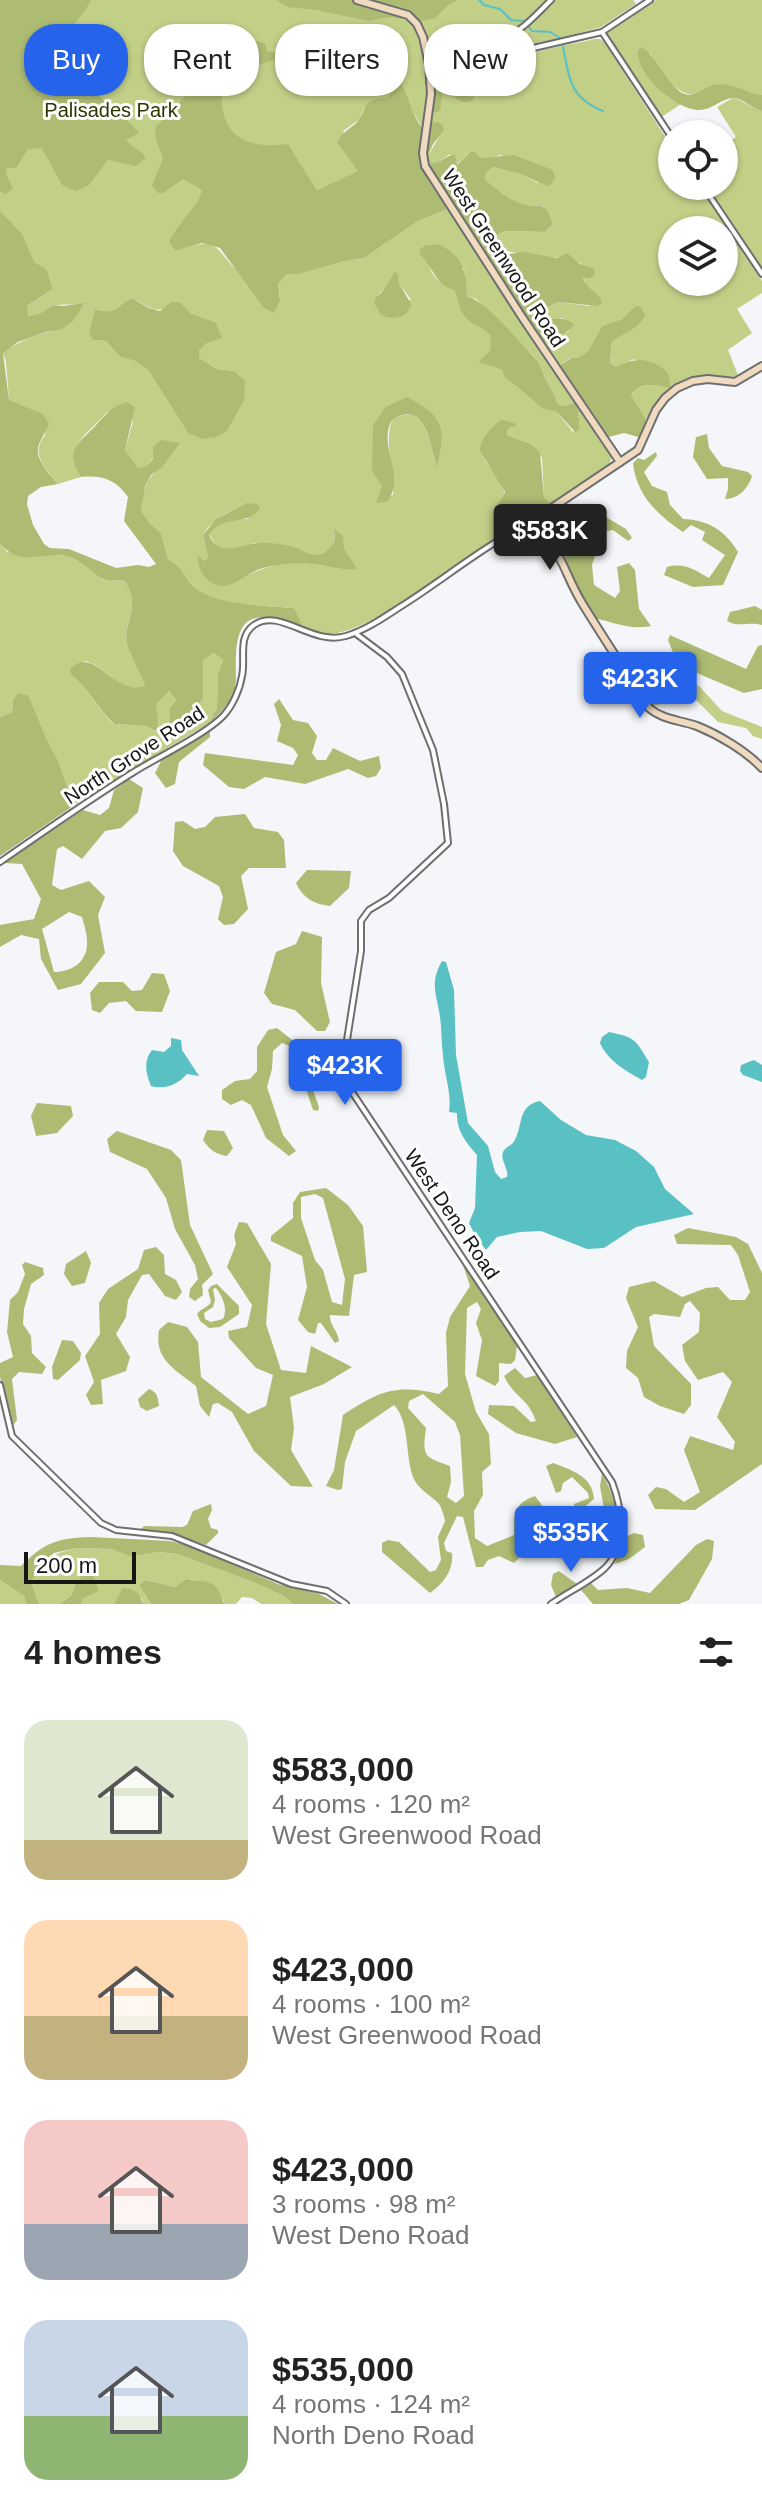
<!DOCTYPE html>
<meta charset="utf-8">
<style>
body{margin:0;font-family:Arial,sans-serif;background:#f6f6f6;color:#222;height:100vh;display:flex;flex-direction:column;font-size:30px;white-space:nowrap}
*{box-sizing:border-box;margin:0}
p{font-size:26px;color:#767676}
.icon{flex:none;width:44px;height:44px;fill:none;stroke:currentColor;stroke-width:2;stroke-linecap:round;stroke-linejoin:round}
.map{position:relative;height:1604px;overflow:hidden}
.side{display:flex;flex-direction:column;background:#fff;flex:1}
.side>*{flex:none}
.hud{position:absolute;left:24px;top:24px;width:714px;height:72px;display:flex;gap:16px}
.buttons{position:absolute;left:658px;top:120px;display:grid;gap:16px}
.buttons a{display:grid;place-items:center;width:80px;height:80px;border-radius:50%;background:#fff;box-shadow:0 2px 6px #0004;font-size:40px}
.scale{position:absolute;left:24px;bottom:20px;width:112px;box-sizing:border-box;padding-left:8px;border:4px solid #161617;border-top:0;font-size:22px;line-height:28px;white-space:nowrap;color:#161617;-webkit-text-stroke:6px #fff;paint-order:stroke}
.price{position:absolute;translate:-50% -68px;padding:0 18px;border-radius:8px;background:#2563eb;color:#fff;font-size:26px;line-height:52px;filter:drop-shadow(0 2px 4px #0008)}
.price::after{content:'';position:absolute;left:50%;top:48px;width:24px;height:18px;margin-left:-12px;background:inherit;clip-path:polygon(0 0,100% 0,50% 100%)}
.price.active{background:#222;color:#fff}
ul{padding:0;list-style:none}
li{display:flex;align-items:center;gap:24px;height:200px;padding:0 24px}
li span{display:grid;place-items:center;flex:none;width:224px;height:160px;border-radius:24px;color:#555}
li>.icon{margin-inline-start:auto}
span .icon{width:96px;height:96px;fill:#fffc;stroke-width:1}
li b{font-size:34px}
h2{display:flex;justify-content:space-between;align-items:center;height:96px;padding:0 24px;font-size:34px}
.pill{padding:0 28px;border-radius:32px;background:#fff;box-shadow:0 2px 6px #0004;font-size:28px;line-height:72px}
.pill.active{background:#2563eb;color:#fff}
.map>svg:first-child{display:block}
.green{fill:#c2cf87;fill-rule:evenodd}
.forest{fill:#aebb73;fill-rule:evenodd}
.water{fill:#59c1c3}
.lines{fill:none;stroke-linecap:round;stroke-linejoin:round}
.stream{stroke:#59c1c3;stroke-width:2}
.street-casing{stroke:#6e6f71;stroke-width:8}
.secondary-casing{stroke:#6e6f71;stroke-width:10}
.street{stroke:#fff;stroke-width:4}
.secondary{stroke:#f1dbc0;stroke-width:6}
.labels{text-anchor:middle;stroke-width:6;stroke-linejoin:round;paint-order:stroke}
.park-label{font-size:20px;fill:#303600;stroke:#fff}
.street-label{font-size:20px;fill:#161617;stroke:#fff}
</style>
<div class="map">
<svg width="762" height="1604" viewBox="0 0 762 1604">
<rect width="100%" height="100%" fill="#f5f6f9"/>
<g class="green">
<path d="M0,0H633L636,4L601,27L457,67H444L426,60L428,91L423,129L408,104L364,108L360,119L343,131L359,171L317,190L288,145L261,147L197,187L203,190C200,206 177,223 169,242L175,251C224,234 212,250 243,276C254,285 268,292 280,299L278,284L287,274H300L341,262L364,258L418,221L448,209L612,455L609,466L552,505L544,497L542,458L531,444L507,435V431L510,427H493C468,462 493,459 503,489C506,496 503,506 503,514L516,512L527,520C506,533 485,546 464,560C433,581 349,648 312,632C301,628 298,618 294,608C267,606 214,605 194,587C182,576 187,570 168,559L161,533L148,523L141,511C142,503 142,493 146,485C150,474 163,466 170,454L153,458L146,466L138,469L125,450L133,421L107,412C89,434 61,446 81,477L58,484C45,468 30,454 45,435L42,413L9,400L6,362L3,352C20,341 40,332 61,330L85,304L53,305L41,313L28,316L26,307L53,289L51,284L0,317ZM438,244L464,269L467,296L476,299L538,361C542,368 543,373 546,380C550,388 555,392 557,403L562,406L577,404L580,428L573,432L557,412L543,409L512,383L502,370L480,362L490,350L492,336C484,327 474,325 466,318C457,310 462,298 454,290C450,285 442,284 438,280C428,272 428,256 426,245ZM399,283L411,300L376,297L388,285ZM132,298C155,310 155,314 180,303L190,313L201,318L207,343L199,351V358L217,369L234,371L188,433L148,370L135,361L120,357L106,341L93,340L95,309C117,316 116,305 132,298ZM420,404L436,465C429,443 426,399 392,420C384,443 394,470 393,495L377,502L382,486L377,476L373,425ZM246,503L247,519C233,519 216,521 209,534L216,546L230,551L254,543H267L294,547L309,555H319L328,550L335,541L334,531L356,568C340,571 329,566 313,564C285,560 258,567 235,583L198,557L204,561L208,557L203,535C211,519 230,512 246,503Z"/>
<path d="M656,0H762V95C745,93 738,85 719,85C710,86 703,92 695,94C676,97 657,68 650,53C654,77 655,94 681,104L660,118L606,33Z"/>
<path d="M595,39H600L604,42L672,147V186H699L762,281V293L737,309L752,333L728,350L738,375C729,379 723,375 713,375C678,374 665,395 646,419L631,395C641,381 656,385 670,387L634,359L616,367L610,363L612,342L623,332L633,329L634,307L622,319L602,326L588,351L580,357L570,358L559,366L543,344L555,336L569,331L563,318L551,320L543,318L541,312L557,302L590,306V291L583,277L593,268C582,267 578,260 570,259C552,256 507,256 495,245L494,241L499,234L505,231L545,232L553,224L547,209L542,206L531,207L515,202L485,181V174L493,167L520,174L538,183L553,170L500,155L490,158H481L475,152L471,151L456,165L450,154L437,163H432L428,156L440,135L429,122L430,114L443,91L472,90C482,58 564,46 595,39ZM672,230H724V282H672Z"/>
<path d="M733,98C744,100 751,109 762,111V268L708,186H724V145L736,137L717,107Z"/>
<path d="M0,543L7,552L67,556L86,564L104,580L125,581C142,606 122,625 127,644C132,658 140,672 145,686C119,694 107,666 85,661L71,675C90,689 97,708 113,724L146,726L156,732L158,719L155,704L169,691L197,717L198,708L203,698V660L214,653L223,660L218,674L217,708L209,723L76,804L68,789L58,760L47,740L29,696L13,701L12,712L0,717Z"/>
<polygon points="682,678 700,687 722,711 762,727 762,739 753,736 746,728 718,722 694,698 650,706 635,682"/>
<path d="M76,1548L112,1549L130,1555L159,1552L177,1554L253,1582L284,1596L293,1604H261L252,1598L242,1597L236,1604H224L223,1599L200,1581L188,1579L175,1587L145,1580L139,1585L151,1604H143L142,1598L122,1588L114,1604H81V1599L99,1591L91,1573L72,1595L60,1604H39L31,1582C47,1559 48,1555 76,1548Z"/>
<polygon points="0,1580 24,1596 26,1604 0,1604"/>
</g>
<g class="forest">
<path d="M0,0H91C84,15 74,20 69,36C77,52 78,69 88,84C102,103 124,114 139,133L126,140C132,148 141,149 146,158L136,166L108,160L89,185L76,191L62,185L42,148L28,149L16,168H6L7,176L13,189L5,194L0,191Z"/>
<polygon points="276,0 457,0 447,6 435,18 421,21 389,17 369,21 316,10 288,7"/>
<path d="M203,26L233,33L242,39L265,43L267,51L285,55L305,50L307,53C296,58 287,58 275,60C259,63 234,75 222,86C218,134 243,150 288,144L317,190L358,171L337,142C345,128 354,128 360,118C364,112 364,105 371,101C381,96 389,102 392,90L380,78L371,79L353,68L357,62L368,58C379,65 397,74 403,87C411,103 411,114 423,129C417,171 425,176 448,209L418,221L364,258L341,262L300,274H287L278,284L280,300L274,313L264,308L220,248L202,243L175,251L169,242C177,223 200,205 202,190L183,179L163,193H158L152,186L163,158L155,136L156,127L186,96L188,82L200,67L197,57L182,50L172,40L178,30Z"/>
<path d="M642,47C657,58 664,79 679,91C692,101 702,88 714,85C732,81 746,93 762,95V111C751,109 745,99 734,98C723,97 713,110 699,110C676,110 635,74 638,50Z"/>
<path d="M513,57L475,80L472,90L474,99C463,107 456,99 448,90L443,91L440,111L430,114L434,96V76L438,73L466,72Z"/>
<path d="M438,122L443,126L444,130L433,144L428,156L432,163C441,164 446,154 455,155L457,165L471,151L475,152L481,158L514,155L553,170L555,177L552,184L547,186L520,174L493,167L485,174V180C503,194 518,208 541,206L547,209L553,224L545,232L505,231L499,234L494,241L500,250L509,254L523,252L557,258L567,253L580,264L593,268L595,271V274L590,278H583C589,291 598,292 602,302L598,306L557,302L541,312L543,318C555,321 565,315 574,325C567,334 553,338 543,344L434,178L427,153L429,123Z"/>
<path d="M0,211L22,234L34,262L46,269L53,289L27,306L28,316L41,313L53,305L63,306L85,303L73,321L61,330L46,332L18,342L3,353L9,400L42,413L49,424C46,431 43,435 40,442C32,457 49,473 58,484L41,487L28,496L27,504L33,525L44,544L50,548L69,549L116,568L138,565L149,567L156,564L124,521L128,497C115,479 102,475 81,477C63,449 80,443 97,424C107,413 113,406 127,402L135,407L125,450L138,468L146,466L153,459V447L161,440L180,443L162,467L151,475L145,486L141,511L149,523L161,533L168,559C187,570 182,576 194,587C215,605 267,606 294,608L303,627C266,616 238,604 236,656C235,666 237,678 235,688C232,703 220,713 209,723L217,708L218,674L223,660L214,653L203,660V698L198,708L194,729L185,730L178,736L169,733L170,708L177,700L169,691L156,704L158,719L157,732L146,726L114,724C97,708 90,689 71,675L70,669C95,644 113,696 145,686C140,672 131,657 127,644C122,625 142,607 125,581C119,580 112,581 106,580C97,578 84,561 69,557C44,550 19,569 0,543Z"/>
<path d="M438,244C463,256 466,270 467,296C489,303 520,344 538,361C542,368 543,373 546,380C550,388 555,392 557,403L562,406L577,403L580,428L576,433L557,412L543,409L505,377L502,370L479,362L490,350L491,336C484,327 471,325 464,316C458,308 459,298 454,290C434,284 434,267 420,255V249L426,245Z"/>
<path d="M395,272L398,274L399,283L411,304C408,319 394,320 381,315L374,302L376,297L382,292Z"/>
<path d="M132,298L149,308L160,311L171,302H180L190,313L216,323L222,338L207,343L199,351V358L217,369L234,371L245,381L244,400L227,431L216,437L203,439L188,433L148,370L135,361L120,357L106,341L93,340L89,334L95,309C117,316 116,305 132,298Z"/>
<path d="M640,306L645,315C639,330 623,332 612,342L610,363L616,367C635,357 651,357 668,373L671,388C656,385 641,381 631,395L646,419L642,435L638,437L624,433L609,437L559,366L571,358L580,357L588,351L602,326L622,319L634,307Z"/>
<path d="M407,397C445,417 446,428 437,467C430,445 426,398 392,420C390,424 388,428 388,432C385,455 404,481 387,502L376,503L382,486L372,471L373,425L386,407Z"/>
<path d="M502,420L515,423L516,427H510L507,431V435L531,444L540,453L544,497L552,505L527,520L516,512L498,514C494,504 503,500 505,492L480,451C480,440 492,425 502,420Z"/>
<path d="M707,434L709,448L722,466L748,472L752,476C748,489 738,499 725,499L728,489V478L707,479L693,457L696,437Z"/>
<path d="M656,452L657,456L644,472L652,486L667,492L670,505L683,519C708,520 725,530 738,552L723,585L693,587L664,575L667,567C684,562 695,570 709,578L725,555L702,540L705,532L691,525L683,532C657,515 636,494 633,463L638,458L644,460Z"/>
<path d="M246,503L257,504L260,508C248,527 221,514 209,535C220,561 245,541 265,543C274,543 289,545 297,548C306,552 310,557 321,554C327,552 331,546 335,541L334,529L343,536L344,548L357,569C341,571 329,566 313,564C298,562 279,564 263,568C250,571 237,586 223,586C207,585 197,570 198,556L204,561L208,557L203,535L215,520Z"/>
<path d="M562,506L575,526L594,510L626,529L632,538L628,541L613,530L603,532L592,565L594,585L615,598L620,591L617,567L629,563L635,570L639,609L651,626C629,630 616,623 594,618L570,576L565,556L555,541L539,528V523Z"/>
<path d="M755,606L762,610V625C748,621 740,628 727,621L730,612Z"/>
<polygon points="670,635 746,669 758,646 762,645 762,689 744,693 678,665 668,640"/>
<polygon points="18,693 29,696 47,740 58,760 68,789 76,804 0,856 0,717 12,712 13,701"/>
<polygon points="279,699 293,720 308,723 317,736 312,753 317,760 326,760 333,748 360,761 379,756 381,768 376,776 368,778 348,769 305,784 265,777 244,789 229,787 203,765 205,753 293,765 298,755 293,748 277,741 281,725 274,704"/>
<polygon points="210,730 210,737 179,762 175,784 166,788 155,773 162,759"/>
<path d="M129,779L143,788L138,812L121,828L105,831L82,859L63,846L57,849L52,885L61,890L89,881L105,897L98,915L105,953L81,984L58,990L41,959L39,939L21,935L0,947V925L34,919L41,899L22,864L4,863L83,810L100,815L109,808L114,790ZM69,912L82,917C84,925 88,936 87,945C86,963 71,972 54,972L42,929Z"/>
<polygon points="245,814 254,828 278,832 284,840 286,868 249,868 241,876 248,909 234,924 224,925 218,919 223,897 219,886 183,866 173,851 175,822 183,821 195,829 205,827 215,817"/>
<path d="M307,870L351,871L349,888L330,906C313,904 303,898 296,883Z"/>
<polygon points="302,931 322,937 321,983 330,1022 325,1031 317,1031 295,1010 272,1004 264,993 276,952 296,944"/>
<polygon points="152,973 164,974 170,991 162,1012 136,1011 126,1001 109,1003 100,1013 92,1010 90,993 99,982 123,982 132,991 142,990"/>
<polygon points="277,1028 296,1043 319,1107 318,1111 313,1110 292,1047 282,1043 273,1051 272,1069 267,1087 283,1135 296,1151 289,1156 266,1138 251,1105 242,1100 231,1105 222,1099 222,1090 235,1081 250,1079 257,1071 257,1047 268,1030"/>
<polygon points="37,1103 71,1106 73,1116 57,1133 36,1136 31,1116"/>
<path d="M207,1130L224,1131L233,1148L227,1156C215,1154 210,1150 203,1140Z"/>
<polygon points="117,1131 171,1150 181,1160 190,1225 213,1274 202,1285 203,1295 195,1301 189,1297 190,1289 198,1279 195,1265 175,1229 166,1198 147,1169 110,1152 107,1139"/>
<path d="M326,1188L348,1205L363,1226L367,1272L354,1275L349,1316L330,1315C329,1324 338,1331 339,1341L335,1343L321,1323H318L315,1334L308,1332L298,1320L307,1287L302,1256L271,1241V1236L293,1218V1203L300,1192ZM315,1194L323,1198L345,1279L342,1305L332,1302L323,1270L315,1260L301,1218V1197Z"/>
<path d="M239,1222L247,1223L271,1264L266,1324L281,1370L306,1373L311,1346L352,1367L324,1384L290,1397L294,1428L291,1450L313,1487L291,1486L254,1451L232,1412L218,1403L213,1404L209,1417L200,1406L196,1386C175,1369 154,1360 159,1330L168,1322L187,1327L198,1342L201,1377L248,1414L266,1406L273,1375L256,1368L229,1338L228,1331L247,1327L252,1305L227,1267L236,1244L234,1235Z"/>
<polygon points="688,1228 736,1237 748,1244 762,1273 762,1464 695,1510 655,1509 648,1495 656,1487 666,1489 684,1502 700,1492 684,1450 690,1436 733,1450 735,1442 717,1417 732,1382 723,1372 698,1380 685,1361 682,1345 699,1332 700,1313 690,1301 685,1304 680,1317 654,1314 649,1317 654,1346 691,1384 691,1405 684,1414 660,1406 644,1397 638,1378 626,1368 627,1351 638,1327 626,1298 629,1287 654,1281 682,1297 706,1288 718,1287 730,1300 745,1300 750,1292 738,1255 731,1245 677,1244 674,1235"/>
<polygon points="156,1247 164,1255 165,1274 176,1280 182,1292 176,1300 165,1296 149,1274 142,1275 128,1300 126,1317 116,1334 130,1357 126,1371 101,1380 103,1404 91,1405 86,1395 94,1382 85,1356 100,1334 99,1303 108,1289 138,1269 144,1250"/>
<polygon points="86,1251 91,1263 85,1283 72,1286 64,1274 66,1264"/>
<polygon points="25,1262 43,1268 44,1275 31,1284 24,1309 23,1324 31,1336 32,1353 46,1367 42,1374 19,1372 12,1379 17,1420 12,1427 0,1377 0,1363 13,1357 7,1332 10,1300 18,1292 25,1274 22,1265"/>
<path d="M465,1264L517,1345L515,1360L511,1364L499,1363V1381L495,1386L476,1376L482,1340L476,1323L481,1309L477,1302L467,1308L465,1374L476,1412L489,1434L491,1464L482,1472L483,1495L474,1511L475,1538L487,1546L514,1535C514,1514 513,1504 535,1496L573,1546L574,1554L566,1553L545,1516L532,1512L521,1523L526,1538L545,1553L543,1556L524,1546L519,1547L520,1557L514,1563L499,1556L488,1560L483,1567H476L463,1517L457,1516L444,1543L446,1551L452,1553C454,1570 443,1584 430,1593L382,1552V1543L388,1540L399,1542L430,1572L436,1570L441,1560L438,1537L445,1521C444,1516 442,1509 439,1504C430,1494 418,1490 413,1477C405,1455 410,1422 394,1405L356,1431L345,1462L342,1489L338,1490L326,1486L334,1470L343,1415C380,1391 395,1384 439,1394L448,1386L446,1333L450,1317L470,1286L463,1265ZM423,1394L455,1422L460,1435L464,1496L456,1503L447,1497L451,1482L450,1466C424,1457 422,1457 426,1428L408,1408L409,1401Z"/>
<path d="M217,1284L239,1306V1314L220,1327L209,1328L200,1321L197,1314C201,1308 208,1308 211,1302L208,1290L211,1286ZM216,1288C223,1297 228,1309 223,1319L211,1322L205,1319L204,1313L213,1307L215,1300L213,1289Z"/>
<polygon points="62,1340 73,1341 81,1353 80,1360 58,1380 53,1379 52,1367"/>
<path d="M515,1368L525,1378L537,1375L577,1437L555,1444L516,1433L488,1414L489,1405L514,1406L531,1422L536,1421C528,1398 514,1397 504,1376Z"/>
<path d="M149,1389C157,1392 158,1397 159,1406L147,1411L140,1407L138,1399Z"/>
<path d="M553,1463C571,1470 593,1476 594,1499L582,1509H575L574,1504L589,1498L588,1493L572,1477L563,1483L561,1491L556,1493L546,1466Z"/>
<path d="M602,1474C612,1490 616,1505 617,1523L612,1526L606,1521L600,1486Z"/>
<polygon points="211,1504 212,1510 208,1519 211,1528 218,1530 218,1533 206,1545 174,1534 140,1530 144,1526 182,1527 187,1525 193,1511"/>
<polygon points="634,1533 643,1535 645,1547 629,1559 615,1564 623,1538"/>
<path d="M91,1537L170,1541L190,1546L278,1584L319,1594L338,1604H293L284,1596L253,1582L177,1554L159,1552L130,1556L112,1549L76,1548L54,1553L45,1561L31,1582L39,1604H26L24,1596L0,1580V1565L21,1566C45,1542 58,1538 91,1537Z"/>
<polygon points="707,1539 714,1541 712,1559 689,1600 679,1604 593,1604 581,1590 591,1583 598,1590 627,1588 650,1593 696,1545"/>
<polygon points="559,1571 577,1584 556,1597 551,1585 553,1574"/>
<polygon points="85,1573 92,1573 99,1591 82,1599 81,1604 60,1604 72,1595 77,1581"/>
<path d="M187,1579C209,1583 216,1578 224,1604H151L139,1585L145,1580L175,1587Z"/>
<path d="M122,1588C133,1588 140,1592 143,1604H114Z"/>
</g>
<g class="water">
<path d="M442,961L446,962L454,990L456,1055L468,1123L488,1146L495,1172L501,1179L507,1177C509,1169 500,1160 503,1152C504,1149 511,1145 513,1143C524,1127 516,1106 540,1101L561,1120L586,1135L615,1140L636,1151L654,1167L665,1189L694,1214L636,1227L604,1248L587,1249L541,1231L520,1232L497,1237L486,1250L476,1237L469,1223L475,1208L477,1155C466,1143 456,1130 457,1113L449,1112C452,1092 444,1075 443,1055C441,1042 442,1029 440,1017C437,994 429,984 442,961Z"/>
<path d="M609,1032C636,1038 634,1038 649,1062L646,1077L642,1080C626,1071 608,1061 600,1043L602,1037Z"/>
<path d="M171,1038L181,1040L182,1050L199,1076L187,1074C178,1084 166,1090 151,1086C146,1074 143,1061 152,1050L164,1052L171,1046Z"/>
<polygon points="754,1060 762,1065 762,1082 743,1075 740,1071 741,1065"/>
</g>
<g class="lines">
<g class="stream">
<polyline points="479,0 484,5 500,9 511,20 524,21"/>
<polyline points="529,27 532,31 550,32 560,38"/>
<path d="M563,46C569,77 569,98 603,111"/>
</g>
<g class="street-casing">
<g id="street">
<polyline points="602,32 672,138"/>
<path d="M429,64C450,45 476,50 501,40C521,32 536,15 551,0"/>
<polyline points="430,68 447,70 469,67 512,53 602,32 650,0"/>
<polyline points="703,186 762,274"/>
<path d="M355,633L387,657L402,674L433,750L444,804L448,843L389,898L369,910L361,921V951L344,1059L346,1083L612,1482C622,1508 627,1546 605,1568C590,1582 568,1592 551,1604"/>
<path d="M0,862C45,831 90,799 137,770C159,757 209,732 224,715C233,705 240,689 242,676C246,659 237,637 254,625C280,607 311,646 346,636C366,630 383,618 400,607C443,580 482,547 528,524"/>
<polyline points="0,1385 12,1436 101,1523 116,1530 172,1536 291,1584 327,1591 346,1604"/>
</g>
</g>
<g class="secondary-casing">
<g id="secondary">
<polyline points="357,0 408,15 417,24 423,37 429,64 431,94 423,153 425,166 522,317 620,462"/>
<path d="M762,366L735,382L708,379L693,381L677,388L665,398L656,410L638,450L528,524C564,549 561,568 582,603C604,639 627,673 649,708C663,720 680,720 697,726C719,735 746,751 762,768"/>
</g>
</g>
<use href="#street" class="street"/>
<use href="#secondary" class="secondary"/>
</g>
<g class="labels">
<g class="park-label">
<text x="111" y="117">Palisades Park</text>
</g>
<g class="street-label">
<text transform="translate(504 258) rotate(57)" y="7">West Greenwood Road</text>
<text transform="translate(134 755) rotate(-33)" y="7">North Grove Road</text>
<text transform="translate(452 1214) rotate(56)" y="7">West Deno Road</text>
</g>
</g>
</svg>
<div class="buttons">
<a><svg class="icon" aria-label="locate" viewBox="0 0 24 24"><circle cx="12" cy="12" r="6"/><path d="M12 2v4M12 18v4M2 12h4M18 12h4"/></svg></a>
<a><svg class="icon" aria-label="layers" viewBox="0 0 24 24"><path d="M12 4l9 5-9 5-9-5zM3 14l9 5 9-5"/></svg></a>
</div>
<div class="scale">200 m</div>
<b class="price active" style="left:550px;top:572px">$583K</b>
<b class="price" style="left:640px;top:720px">$423K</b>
<b class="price" style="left:345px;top:1107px">$423K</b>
<b class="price" style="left:571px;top:1574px">$535K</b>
<div class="hud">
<a class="pill active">Buy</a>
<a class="pill">Rent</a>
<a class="pill">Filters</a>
<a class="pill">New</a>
</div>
</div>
<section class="side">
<h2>4 homes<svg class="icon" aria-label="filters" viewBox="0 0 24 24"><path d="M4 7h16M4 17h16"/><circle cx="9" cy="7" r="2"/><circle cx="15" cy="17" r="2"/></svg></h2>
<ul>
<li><span style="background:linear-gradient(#dfe7d0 75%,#c2b280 0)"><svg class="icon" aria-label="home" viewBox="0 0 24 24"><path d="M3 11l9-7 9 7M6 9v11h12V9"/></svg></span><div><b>$583,000</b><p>4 rooms · 120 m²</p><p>West Greenwood Road</p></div></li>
<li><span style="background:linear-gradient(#ffd9b3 60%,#c2b280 0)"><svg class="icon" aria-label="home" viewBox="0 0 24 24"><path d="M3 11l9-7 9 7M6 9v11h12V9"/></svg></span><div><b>$423,000</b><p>4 rooms · 100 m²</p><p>West Greenwood Road</p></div></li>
<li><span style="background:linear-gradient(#f6c9c9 65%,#9aa5b1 0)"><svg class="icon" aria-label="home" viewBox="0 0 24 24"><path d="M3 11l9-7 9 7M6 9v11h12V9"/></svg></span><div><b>$423,000</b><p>3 rooms · 98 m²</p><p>West Deno Road</p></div></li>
<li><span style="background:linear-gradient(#c9d6e8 60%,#8fb573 0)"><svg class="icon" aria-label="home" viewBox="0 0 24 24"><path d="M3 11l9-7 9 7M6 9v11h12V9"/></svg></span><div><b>$535,000</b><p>4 rooms · 124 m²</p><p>North Deno Road</p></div></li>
</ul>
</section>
